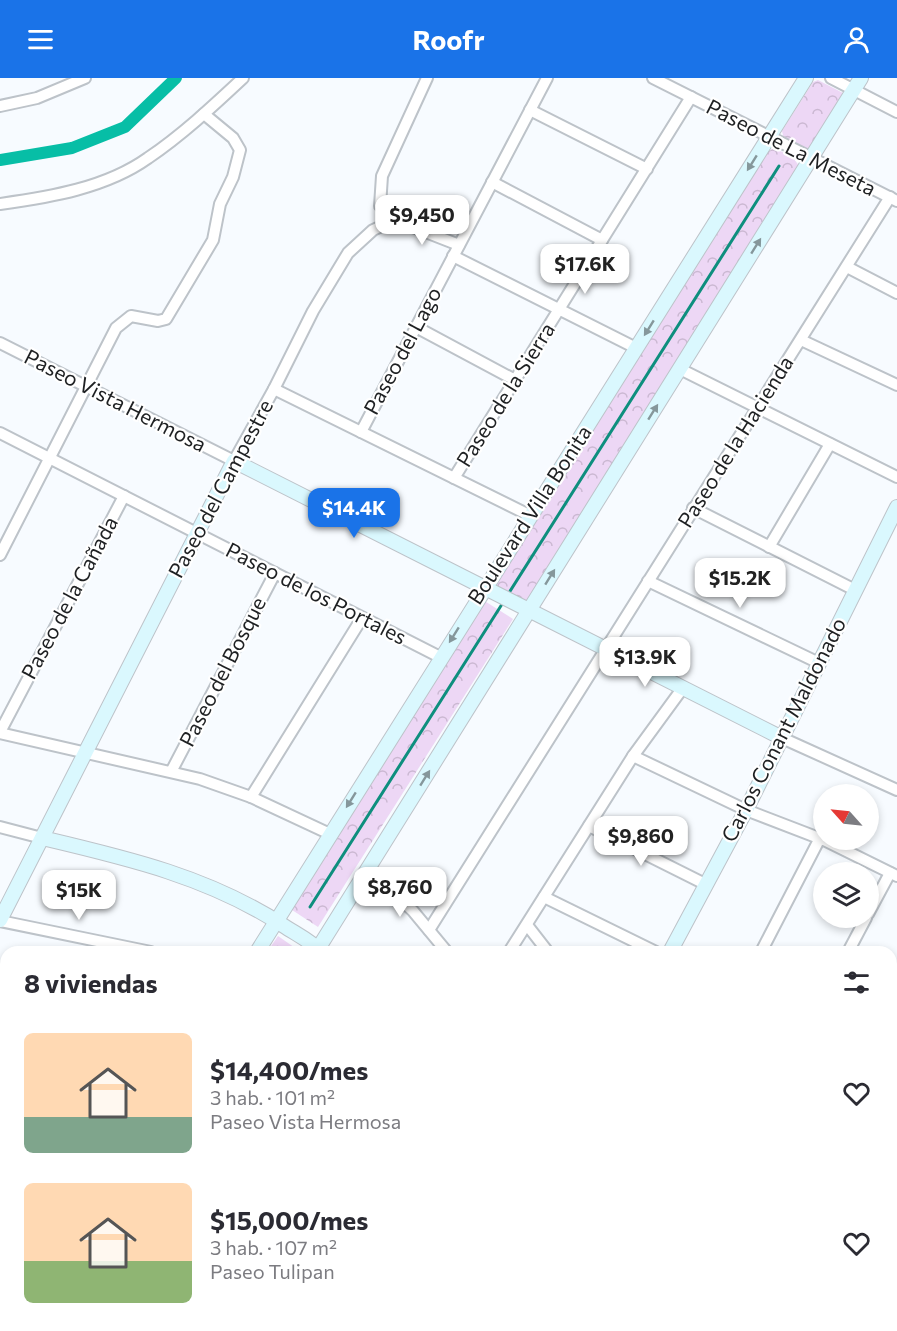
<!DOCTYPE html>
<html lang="es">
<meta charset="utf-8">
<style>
body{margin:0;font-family:Commissioner,sans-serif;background:#f7f7f7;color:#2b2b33;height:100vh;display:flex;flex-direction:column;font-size:22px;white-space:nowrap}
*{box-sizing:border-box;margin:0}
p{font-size:20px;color:#7c7c81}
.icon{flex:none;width:33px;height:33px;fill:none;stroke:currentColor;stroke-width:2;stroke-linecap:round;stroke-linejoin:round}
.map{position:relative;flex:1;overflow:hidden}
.side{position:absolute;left:0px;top:868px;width:897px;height:386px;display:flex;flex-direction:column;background:#fff;border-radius:18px 18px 0 0;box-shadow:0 3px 9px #0003}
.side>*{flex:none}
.needle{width:39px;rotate:297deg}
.buttons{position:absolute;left:813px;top:706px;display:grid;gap:12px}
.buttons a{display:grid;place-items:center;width:66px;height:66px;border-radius:50%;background:#fff;box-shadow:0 3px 9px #0003;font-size:30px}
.price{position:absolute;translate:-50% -51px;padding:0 14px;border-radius:12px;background:#fff;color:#222;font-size:20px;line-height:39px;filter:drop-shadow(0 2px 3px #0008)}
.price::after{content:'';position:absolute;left:50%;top:36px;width:18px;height:14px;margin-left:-9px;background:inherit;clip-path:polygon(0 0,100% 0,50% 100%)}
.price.on{background:#1a73e8;color:#fff}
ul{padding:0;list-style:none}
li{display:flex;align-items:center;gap:18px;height:150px;padding:0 24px}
li span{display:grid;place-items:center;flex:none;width:168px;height:120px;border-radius:9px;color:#555}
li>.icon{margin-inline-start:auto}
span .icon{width:72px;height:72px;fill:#fffc;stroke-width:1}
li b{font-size:26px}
h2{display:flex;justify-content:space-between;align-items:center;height:72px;padding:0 24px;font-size:26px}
header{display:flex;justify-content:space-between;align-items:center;height:78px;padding:0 24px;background:#1a73e8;color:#fff;font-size:27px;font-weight:700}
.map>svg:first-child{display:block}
.park{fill:url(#park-crowns)}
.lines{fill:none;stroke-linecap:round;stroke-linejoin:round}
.stream{stroke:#0e8f7e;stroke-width:3}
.canal{stroke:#07bea6;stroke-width:12}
.street-casing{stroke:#bdc3c9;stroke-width:14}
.secondary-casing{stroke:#bdc3c9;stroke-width:16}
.street{stroke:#fff;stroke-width:10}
.secondary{stroke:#daf8fe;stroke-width:14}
.oneway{fill:#85979b}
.labels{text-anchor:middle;stroke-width:4.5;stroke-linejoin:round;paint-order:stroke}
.street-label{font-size:21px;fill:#1e2022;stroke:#fff}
</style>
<header><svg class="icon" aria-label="menu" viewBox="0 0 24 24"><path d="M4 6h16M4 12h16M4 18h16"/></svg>Roofr<svg class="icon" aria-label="person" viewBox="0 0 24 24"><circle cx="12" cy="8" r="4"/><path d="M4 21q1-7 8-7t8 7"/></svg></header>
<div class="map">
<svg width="897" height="1253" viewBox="0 0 897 1253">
<defs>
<pattern id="park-crowns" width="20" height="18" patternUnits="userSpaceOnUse" patternTransform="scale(1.5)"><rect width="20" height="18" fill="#edd7f5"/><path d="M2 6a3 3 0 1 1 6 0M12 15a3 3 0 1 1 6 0" fill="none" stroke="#cbb8d2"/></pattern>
</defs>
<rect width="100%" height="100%" fill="#f7fbff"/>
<g class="park">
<polygon points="818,2 843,15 811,70 805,71 784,61 782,53 813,4"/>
<path d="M772,71C783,73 795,78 799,89L527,523L521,524L492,507L766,76Z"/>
<polygon points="483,522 513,541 318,849 289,830"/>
<polygon points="278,858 301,874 267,874"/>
<polygon points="0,924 6,926 6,1023 0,1024"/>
</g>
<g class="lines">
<g class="stream">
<polyline points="507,518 779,88"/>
<polyline points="310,829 504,523"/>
</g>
<polyline class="canal" points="0,82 72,70 125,49 176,0"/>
<g class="street-casing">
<g id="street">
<polyline points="427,0 382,98 380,128 395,142 459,167"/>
<polyline points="653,0 897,123"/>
<polyline points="831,0 897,34"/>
<polyline points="0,28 37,20 85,0"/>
<polyline points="530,32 647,91"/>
<polyline points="492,104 602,162"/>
<path d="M0,126C50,119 106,110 148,80C182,57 213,28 243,0"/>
<polyline points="453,178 636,270"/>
<polyline points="847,189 897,215"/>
<polyline points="416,249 515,302"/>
<polyline points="801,262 897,307"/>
<polyline points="0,265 234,383 274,311 313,233 348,175 373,152 395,142"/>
<polyline points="680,291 897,399"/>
<polyline points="274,311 531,438"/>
<polyline points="361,354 547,0"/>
<polyline points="0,355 440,579"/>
<polyline points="454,400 691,19"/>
<polyline points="693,430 855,512"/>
<polyline points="769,469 830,366"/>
<polyline points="0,477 116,250 131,238 158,243 166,241 213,162 220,126 233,99 240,72 233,60 204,36"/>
<polyline points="648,503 819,585"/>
<polyline points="0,654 124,418"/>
<polyline points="0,655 200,701 251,719 330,756"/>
<polyline points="782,660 897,712"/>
<polyline points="633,678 746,732 824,762"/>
<polyline points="172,692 275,495"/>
<polyline points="251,719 362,540"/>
<polyline points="589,748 705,806"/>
<polyline points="0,749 42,760"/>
<polyline points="824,762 897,798"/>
<polyline points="368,791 413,833 447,874"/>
<polyline points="544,819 656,874"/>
<polyline points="868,836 890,795"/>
<polyline points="0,843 151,874"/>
<polyline points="527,847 548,874"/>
<polyline points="429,852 890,119"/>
<polyline points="509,874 633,678 682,611"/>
<polyline points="761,874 820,760"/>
<polyline points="848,874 866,840"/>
<polyline points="891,957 897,945"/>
<polyline points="891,968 897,971"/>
<polyline points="0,1040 6,1038"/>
<polyline points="891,1122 897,1110"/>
<polyline points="0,1123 6,1122"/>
<polyline points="0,1205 6,1204"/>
<polyline points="891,1224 897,1227"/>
<polyline points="101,1248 102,1253"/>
<polyline points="331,1248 333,1253"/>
<polyline points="500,1248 504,1253"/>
<polyline points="755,1248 761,1253"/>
<polyline points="413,1253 424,1248"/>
<polyline points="807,1253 812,1248"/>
</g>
</g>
<g class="secondary-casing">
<g id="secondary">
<path d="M42,760C127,780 209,799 284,848C296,856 311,863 321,874"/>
<polyline points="0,842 234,383 782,660"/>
<polyline points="257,874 806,0"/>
<polyline points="316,874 861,0"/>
<polyline points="670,874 746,732 897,429"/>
<polyline points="190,1248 191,1253"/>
<polyline points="245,1248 246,1253"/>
<polyline points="627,1248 632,1253"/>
<polyline points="159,1253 176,1248"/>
</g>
</g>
<use href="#street" class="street"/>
<use href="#secondary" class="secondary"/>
</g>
<defs><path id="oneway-solid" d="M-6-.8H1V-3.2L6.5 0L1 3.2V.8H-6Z" transform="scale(1.5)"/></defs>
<g class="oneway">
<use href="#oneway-solid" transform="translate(752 85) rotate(122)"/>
<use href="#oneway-solid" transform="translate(756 168) rotate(-58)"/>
<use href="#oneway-solid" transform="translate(649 250) rotate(122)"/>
<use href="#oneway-solid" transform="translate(653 334) rotate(-58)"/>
<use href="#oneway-solid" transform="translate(550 499) rotate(-58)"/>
<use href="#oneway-solid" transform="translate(454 557) rotate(122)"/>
<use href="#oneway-solid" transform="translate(425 700) rotate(-58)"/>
<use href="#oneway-solid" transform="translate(351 722) rotate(122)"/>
</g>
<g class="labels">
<g class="street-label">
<text transform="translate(791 70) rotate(27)" y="7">Paseo de La Meseta</text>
<text transform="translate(403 273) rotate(-62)" y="7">Paseo del Lago</text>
<text transform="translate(506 317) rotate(-58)" y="7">Paseo de la Sierra</text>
<text transform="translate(115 323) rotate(27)" y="7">Paseo Vista Hermosa</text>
<text transform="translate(736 364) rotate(-58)" y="7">Paseo de la Hacienda</text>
<text transform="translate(221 411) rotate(-62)" y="7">Paseo del Campestre</text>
<text transform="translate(530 437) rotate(-57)" y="7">Boulevard Villa Bonita</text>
<text transform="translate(316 516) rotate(27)" y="7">Paseo de los Portales</text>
<text transform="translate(70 520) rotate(-62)" y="7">Paseo de la Cañada</text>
<text transform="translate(223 594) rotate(-63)" y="7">Paseo del Bosque</text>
<text transform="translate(784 652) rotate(-63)" y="7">Carlos Conant Maldonado</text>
</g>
</g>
</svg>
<div class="buttons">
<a><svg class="needle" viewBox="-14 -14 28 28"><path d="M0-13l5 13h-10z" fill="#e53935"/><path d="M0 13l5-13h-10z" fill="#7c7c81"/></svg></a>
<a><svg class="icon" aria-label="layers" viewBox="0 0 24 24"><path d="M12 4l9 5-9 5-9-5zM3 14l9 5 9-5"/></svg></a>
</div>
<b class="price" style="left:422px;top:168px">$9,450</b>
<b class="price" style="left:585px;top:217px">$17.6K</b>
<b class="price on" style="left:354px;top:461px">$14.4K</b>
<b class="price" style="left:740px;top:531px">$15.2K</b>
<b class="price" style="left:645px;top:610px">$13.9K</b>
<b class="price" style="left:641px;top:789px">$9,860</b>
<b class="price" style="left:400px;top:840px">$8,760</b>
<b class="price" style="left:79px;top:843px">$15K</b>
<section class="side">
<h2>8 viviendas<svg class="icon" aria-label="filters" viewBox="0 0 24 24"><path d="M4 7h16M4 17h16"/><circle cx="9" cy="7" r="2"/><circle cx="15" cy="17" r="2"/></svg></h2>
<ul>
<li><span style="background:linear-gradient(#ffd9b3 70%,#7fa58c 0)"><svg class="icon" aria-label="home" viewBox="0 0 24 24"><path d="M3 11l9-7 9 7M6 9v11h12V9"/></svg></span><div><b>$14,400/mes</b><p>3 hab. · 101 m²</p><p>Paseo Vista Hermosa</p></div><svg class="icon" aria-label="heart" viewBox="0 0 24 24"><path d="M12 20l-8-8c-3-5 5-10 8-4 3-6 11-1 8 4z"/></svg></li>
<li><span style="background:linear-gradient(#ffd9b3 65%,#8fb573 0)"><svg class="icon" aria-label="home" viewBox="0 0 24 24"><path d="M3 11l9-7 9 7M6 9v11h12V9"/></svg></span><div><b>$15,000/mes</b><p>3 hab. · 107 m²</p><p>Paseo Tulipan</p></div><svg class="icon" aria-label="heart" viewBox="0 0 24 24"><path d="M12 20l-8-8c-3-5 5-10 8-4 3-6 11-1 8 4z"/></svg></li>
</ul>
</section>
</div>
